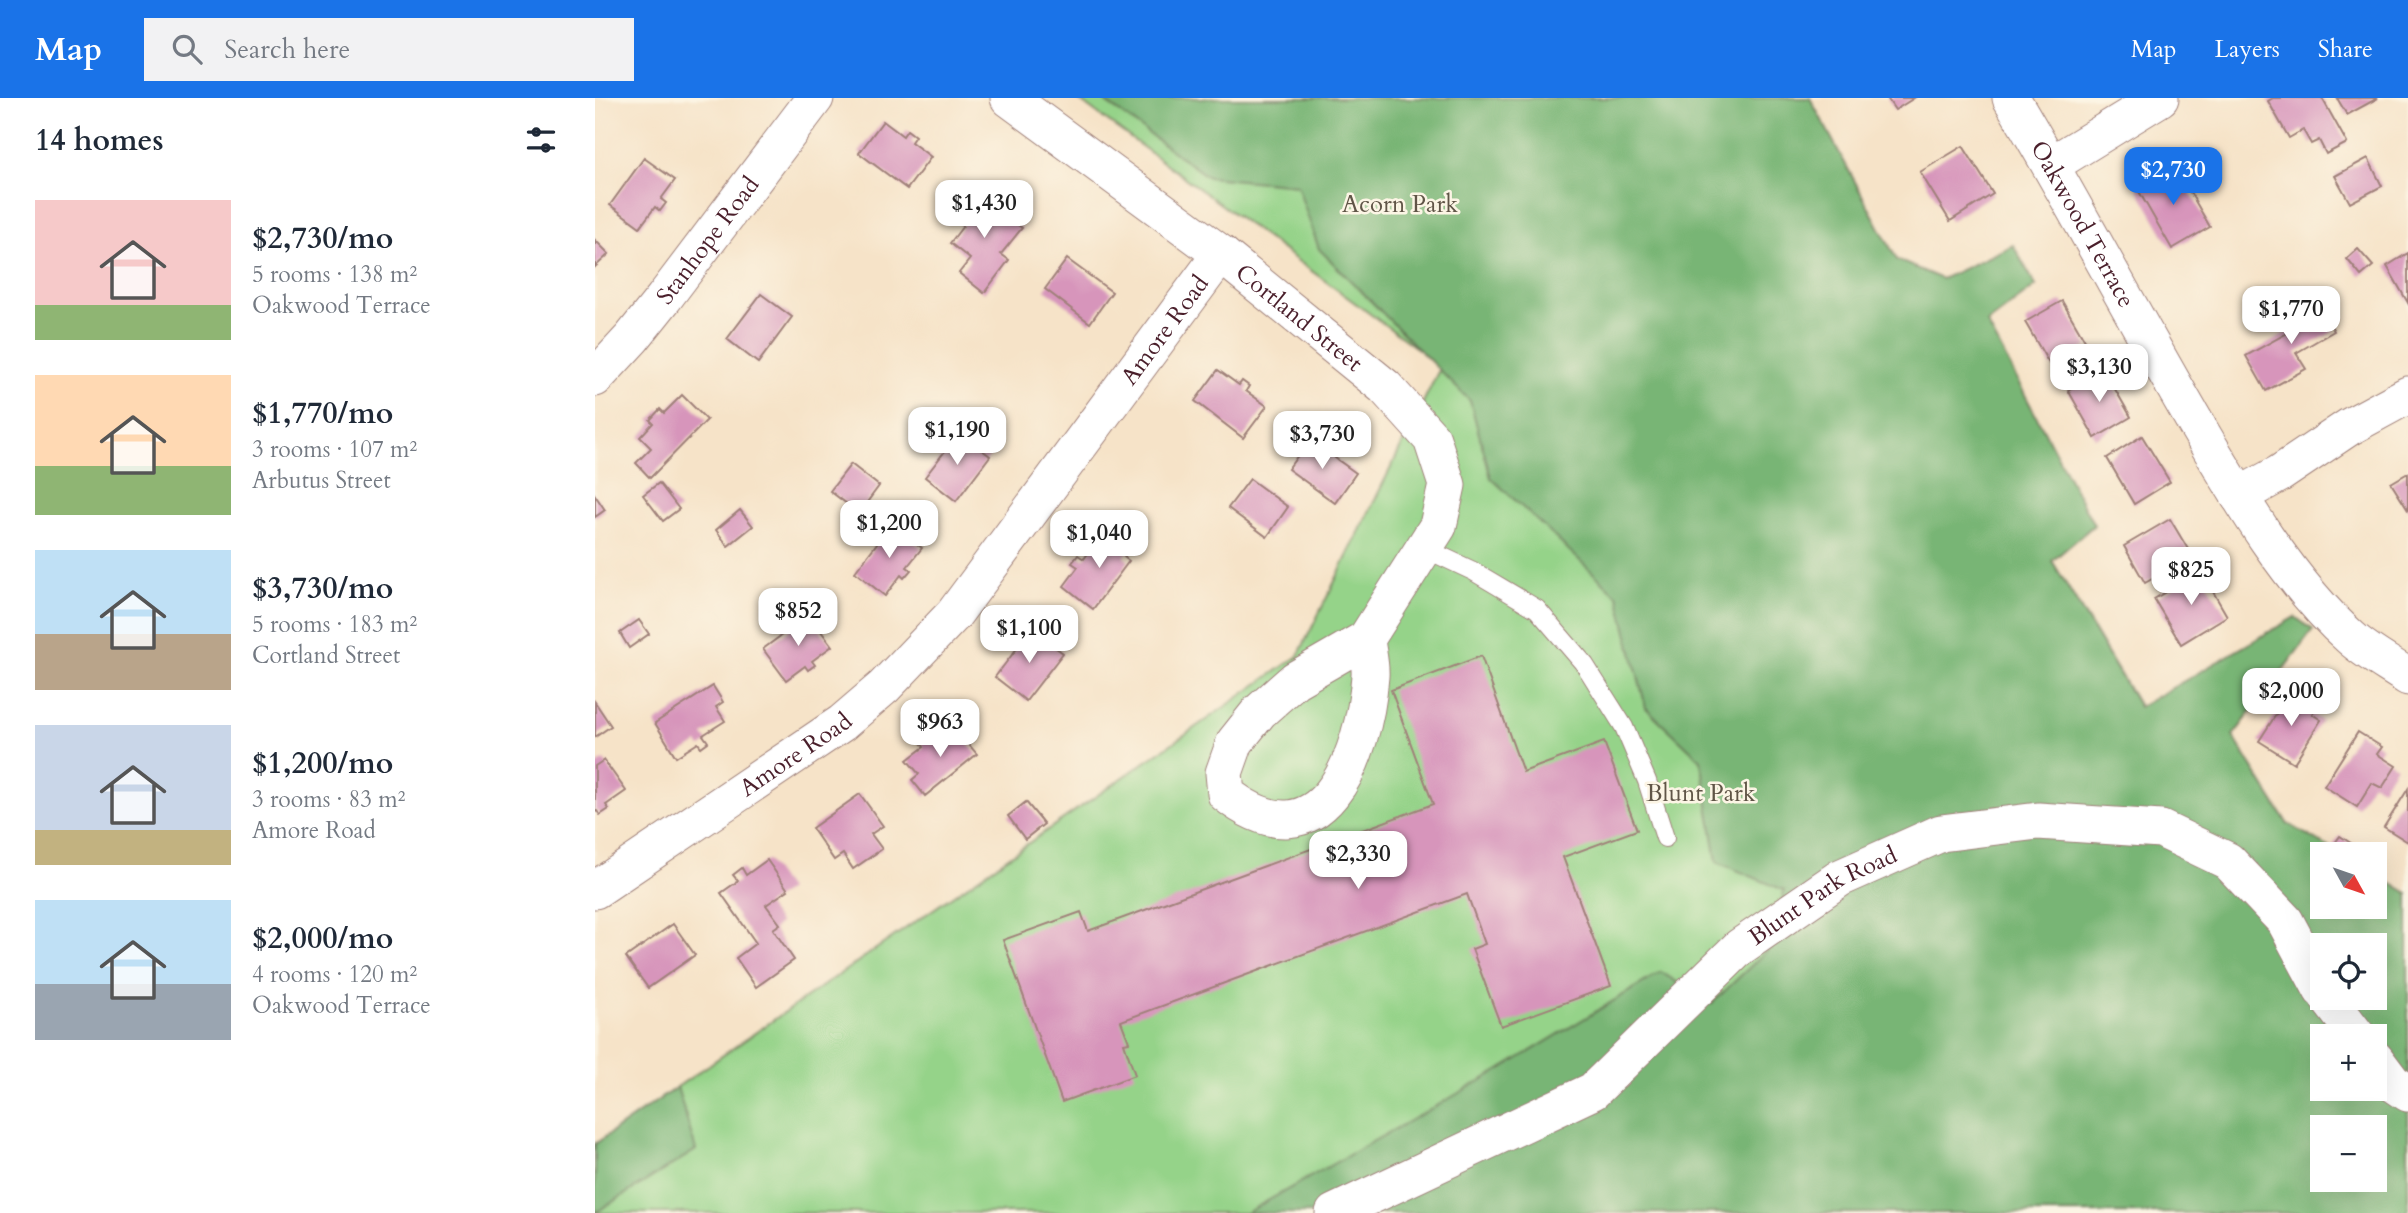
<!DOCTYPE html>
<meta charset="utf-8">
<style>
body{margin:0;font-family:Cardo,serif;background:#f2f2f3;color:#1f2937;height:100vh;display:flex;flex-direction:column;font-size:26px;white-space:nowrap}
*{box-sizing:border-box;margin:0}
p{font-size:23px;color:#747a83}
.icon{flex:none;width:38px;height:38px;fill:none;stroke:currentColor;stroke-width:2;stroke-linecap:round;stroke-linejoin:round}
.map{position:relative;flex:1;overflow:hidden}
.panel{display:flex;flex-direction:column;background:#fff;width:595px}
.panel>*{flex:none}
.needle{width:46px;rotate:130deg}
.buttons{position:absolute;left:1715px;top:744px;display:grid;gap:14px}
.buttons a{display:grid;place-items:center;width:77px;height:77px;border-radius:0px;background:#fff;box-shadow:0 7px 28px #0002;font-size:35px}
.price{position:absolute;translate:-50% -60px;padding:0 16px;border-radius:14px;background:#fff;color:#222;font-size:23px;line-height:46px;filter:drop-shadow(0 2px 4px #0008)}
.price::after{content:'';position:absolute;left:50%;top:42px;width:21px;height:16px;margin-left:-10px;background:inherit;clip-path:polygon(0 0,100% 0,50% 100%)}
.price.current{background:#1a73e8;color:#fff}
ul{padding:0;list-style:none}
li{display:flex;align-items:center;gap:21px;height:175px;padding:0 35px}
li span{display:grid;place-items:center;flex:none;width:196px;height:140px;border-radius:0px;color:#555}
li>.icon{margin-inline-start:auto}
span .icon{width:84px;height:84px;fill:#fffc;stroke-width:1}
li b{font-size:30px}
h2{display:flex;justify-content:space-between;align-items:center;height:84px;padding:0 35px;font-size:30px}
header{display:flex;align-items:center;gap:42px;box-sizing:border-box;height:98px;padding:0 35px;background:#1a73e8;color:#fff}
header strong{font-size:33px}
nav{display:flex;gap:38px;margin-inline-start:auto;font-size:24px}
.search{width:490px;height:63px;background:#f2f2f3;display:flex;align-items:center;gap:18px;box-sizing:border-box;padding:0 24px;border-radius:0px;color:#747a83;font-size:26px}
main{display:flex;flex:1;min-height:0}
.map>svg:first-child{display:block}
.green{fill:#95d389;stroke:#70795a;stroke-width:2;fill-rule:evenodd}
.forest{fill:#78b575;stroke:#616a50;stroke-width:2;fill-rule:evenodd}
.building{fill:#d795bb}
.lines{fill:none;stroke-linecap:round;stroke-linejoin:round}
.service-casing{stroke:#a0817a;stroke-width:20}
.minor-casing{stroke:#a0817a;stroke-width:39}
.service{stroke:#fff;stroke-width:18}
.minor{stroke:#fff;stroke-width:37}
.labels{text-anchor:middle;stroke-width:5;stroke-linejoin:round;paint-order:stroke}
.park-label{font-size:24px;fill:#605547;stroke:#fcf5e5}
.street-label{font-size:24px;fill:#4a1f2b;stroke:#fcf5e5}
</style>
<header>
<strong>Map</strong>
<div class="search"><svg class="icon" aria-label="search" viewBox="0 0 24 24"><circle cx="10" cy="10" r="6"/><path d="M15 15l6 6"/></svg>Search here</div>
<nav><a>Map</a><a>Layers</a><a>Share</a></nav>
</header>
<main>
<section class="panel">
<h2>14 homes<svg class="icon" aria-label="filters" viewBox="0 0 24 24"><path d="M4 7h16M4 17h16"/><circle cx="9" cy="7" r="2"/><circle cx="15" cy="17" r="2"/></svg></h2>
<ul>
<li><span style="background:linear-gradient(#f6c9c9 75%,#8fb573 0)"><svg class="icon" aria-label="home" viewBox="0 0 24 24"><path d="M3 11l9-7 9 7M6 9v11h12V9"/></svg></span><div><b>$2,730/mo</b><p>5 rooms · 138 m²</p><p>Oakwood Terrace</p></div></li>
<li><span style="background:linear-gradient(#ffd9b3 65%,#8fb573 0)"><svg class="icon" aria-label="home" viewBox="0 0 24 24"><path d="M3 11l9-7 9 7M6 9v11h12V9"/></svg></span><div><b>$1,770/mo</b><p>3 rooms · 107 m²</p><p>Arbutus Street</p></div></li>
<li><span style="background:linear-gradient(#bfe0f5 60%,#b9a48a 0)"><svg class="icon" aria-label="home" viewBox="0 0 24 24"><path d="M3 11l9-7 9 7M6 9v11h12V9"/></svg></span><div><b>$3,730/mo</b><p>5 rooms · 183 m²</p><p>Cortland Street</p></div></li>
<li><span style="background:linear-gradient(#c9d6e8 75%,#c2b280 0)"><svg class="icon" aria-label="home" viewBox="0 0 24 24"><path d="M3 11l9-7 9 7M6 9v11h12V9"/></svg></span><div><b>$1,200/mo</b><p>3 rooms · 83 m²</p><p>Amore Road</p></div></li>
<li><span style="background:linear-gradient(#bfe0f5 60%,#9aa5b1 0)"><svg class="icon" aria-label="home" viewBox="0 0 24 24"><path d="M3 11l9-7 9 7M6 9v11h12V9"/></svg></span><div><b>$2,000/mo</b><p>4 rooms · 120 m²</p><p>Oakwood Terrace</p></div></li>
</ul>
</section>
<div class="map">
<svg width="1813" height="1115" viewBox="0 0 1813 1115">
<rect width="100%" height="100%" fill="#fcf5e5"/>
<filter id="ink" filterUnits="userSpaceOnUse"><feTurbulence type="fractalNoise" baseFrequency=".0143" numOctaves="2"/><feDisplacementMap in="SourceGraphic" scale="14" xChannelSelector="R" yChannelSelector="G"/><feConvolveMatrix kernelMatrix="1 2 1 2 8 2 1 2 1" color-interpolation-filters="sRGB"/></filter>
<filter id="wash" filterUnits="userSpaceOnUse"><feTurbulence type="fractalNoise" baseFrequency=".00686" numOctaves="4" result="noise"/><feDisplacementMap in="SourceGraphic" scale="28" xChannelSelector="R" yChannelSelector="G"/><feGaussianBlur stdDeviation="1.57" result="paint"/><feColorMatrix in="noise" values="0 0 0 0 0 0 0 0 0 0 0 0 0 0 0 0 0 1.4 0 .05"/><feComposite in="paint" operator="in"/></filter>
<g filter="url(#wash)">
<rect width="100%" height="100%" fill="#f6e3c8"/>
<path class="green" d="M481,0H1181L1573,657L1727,756V808H1780L1813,1115H0V1046L703,558L846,268ZM1727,847H1780V900H1727ZM1727,938H1780V990H1727ZM1727,1029H1780V1082H1727Z"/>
<g class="forest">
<path d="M505,0H1215L1302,162L1347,181L1418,147L1441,188L1392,225L1499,427L1457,463L1544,609L1700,519L1718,532L1638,638L1692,725L1745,756H1727V808H1780V776L1813,795V1115H651L903,973L1066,874L1116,906L1178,847L1189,792L1122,764L1106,662L1051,610L1023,498L896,380L875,303L724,151L702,87L613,79ZM1727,847H1780V900H1727ZM1727,938H1780V990H1727ZM1727,1029H1780V1082H1727Z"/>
<polygon points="82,989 101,1052 0,1115 0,1046"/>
</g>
<g id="blocks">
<g class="building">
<polygon points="1292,0 1319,0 1300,12"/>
<polygon points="1678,0 1727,0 1752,45 1731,56 1724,42 1716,46 1708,32 1694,40 1673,3"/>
<polygon points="1742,0 1783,0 1752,17"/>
<polygon points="288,23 308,38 312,32 320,38 316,44 336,59 312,91 264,55"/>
<polygon points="1368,48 1398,96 1355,123 1325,74"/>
<polygon points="49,60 80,82 66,101 71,105 65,113 60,109 45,129 15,107"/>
<polygon points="1773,60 1787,88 1755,105 1740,78"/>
<polygon points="1580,68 1615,129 1577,151 1542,90"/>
<polygon points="380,94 398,108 402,103 409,109 405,114 427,130 406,156 414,162 389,195 364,175 375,161 355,145 368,128 360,121"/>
<polygon points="0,142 14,156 0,169"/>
<polygon points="1763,151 1778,168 1766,178 1752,161"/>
<polygon points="1813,155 1813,205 1792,168"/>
<polygon points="472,161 517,194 495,225 450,191"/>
<polygon points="1717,195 1739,233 1701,255 1711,271 1671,293 1651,258 1694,234 1692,229 1708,220 1700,205"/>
<polygon points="166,196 197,219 163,265 132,241"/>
<polygon points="1467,203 1493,248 1456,269 1430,224"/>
<polygon points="623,272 644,287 647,283 654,288 651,293 672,308 648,340 600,303"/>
<polygon points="1509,272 1536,319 1500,340 1473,292"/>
<polygon points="87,297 112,322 55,380 41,365 56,350 45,339 58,325 55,322 65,311 69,315"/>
<polygon points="364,335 395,358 361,403 330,379"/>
<polygon points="1547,338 1575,384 1539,406 1512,360"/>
<polygon points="715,341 734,355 738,350 744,354 740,360 761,375 740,405 693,371"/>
<polygon points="256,366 284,388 264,415 235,393"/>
<polygon points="1813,375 1813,412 1796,385"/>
<polygon points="655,381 693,409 672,439 633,410"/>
<polygon points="64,385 84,411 68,423 48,397"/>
<polygon points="0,397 10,412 0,419"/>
<polygon points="145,412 158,428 133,448 121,432"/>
<polygon points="1575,421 1597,458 1550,485 1529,448"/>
<polygon points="296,427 327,450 312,469 316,472 309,480 306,477 290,498 260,474"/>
<polygon points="531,433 542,441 529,459 534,463 498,511 469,488 483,469 477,465 483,457 489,461 504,440 517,450"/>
<polygon points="1606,473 1632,518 1586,546 1559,501"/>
<polygon points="214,517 237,548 217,563 220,567 213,572 210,568 191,582 168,551"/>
<polygon points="44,522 54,536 34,550 25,535"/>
<polygon points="436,532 468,555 431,603 400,579"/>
<polygon points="886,558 928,674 1009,644 1042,732 968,759 1016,888 906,928 877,851 890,846 872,796 526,923 534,944 529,945 540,977 467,1004 408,842 486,814 493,833 838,706 796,592"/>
<polygon points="118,588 128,604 121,609 130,623 108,637 113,644 106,649 103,645 81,659 60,625"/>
<polygon points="1695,595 1720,611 1717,616 1726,622 1699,665 1664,643"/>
<polygon points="0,604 16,628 0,639"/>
<polygon points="356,626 382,656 330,698 317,682 324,676 312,662 329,649 324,642 331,637 336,643"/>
<polygon points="1763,634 1787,649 1782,656 1801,668 1787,690 1777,685 1762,709 1729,688"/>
<polygon points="9,662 31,693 11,707 14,711 5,717 2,713 0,714 0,668"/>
<polygon points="1813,691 1813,744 1789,729"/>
<polygon points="265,696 288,728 276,736 287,751 258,771 248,756 239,762 217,730"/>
<polygon points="431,704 449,726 430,741 413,718"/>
<polygon points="1745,738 1765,751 1762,756 1741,756 1735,752"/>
<polygon points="172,762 193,792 171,807 185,826 178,831 199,862 161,889 141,860 161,845 126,795 143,783 138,777 147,770 151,777"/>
<polygon points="78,826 100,857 53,890 31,859"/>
</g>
</g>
</g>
<g filter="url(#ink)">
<use href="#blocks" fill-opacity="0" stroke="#a0817a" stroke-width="2"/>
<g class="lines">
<g class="service-casing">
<polyline id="service" points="829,450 878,473 942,511 990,567 1029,629 1052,683 1070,740"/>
</g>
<g class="minor-casing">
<g id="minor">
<path id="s1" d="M414,0L626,156L790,289L837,341L852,387L843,428L771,541L700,582L664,614L640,644L629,675L631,696C727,772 769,658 775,578C776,566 772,553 771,541"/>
<path id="s2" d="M1416,0C1481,109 1540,222 1604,331C1645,401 1696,487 1756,540C1773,555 1794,566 1813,579"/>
<polyline points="1456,67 1565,0"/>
<path id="s3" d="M0,280L37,240L69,200L220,0"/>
<polyline points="1644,398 1684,376 1754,329 1813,297"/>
<path id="s4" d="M0,792L247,625L289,589L359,516L626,156"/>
<polyline points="1733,900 1762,938"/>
<polyline points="1780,961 1798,985 1813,995"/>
<path id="s5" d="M739,1115L998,993L1145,849L1245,780L1346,735L1443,723L1566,731L1633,763L1690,823L1727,892"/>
</g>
</g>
<use href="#service" class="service"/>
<use href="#minor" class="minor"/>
</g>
</g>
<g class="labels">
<g class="park-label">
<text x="805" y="114">Acorn Park</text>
<text x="1106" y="703">Blunt Park</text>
</g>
<g class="street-label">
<text dy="8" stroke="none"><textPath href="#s2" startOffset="145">Oakwood Terrace</textPath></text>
<text dy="8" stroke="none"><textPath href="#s3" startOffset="178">Stanhope Road</textPath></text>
<text dy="8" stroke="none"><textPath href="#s1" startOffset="364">Cortland Street</textPath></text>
<text dy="8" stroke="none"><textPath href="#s4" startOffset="808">Amore Road</textPath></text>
<text dy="8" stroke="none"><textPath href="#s4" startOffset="242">Amore Road</textPath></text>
<text dy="8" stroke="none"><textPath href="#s5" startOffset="590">Blunt Park Road</textPath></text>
</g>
</g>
</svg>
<div class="buttons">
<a><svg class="needle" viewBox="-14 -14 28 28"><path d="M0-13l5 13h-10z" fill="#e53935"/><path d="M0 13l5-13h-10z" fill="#747a83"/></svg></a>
<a><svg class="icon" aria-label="locate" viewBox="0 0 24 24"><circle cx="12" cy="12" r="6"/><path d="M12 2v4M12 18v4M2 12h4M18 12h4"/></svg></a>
<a>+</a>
<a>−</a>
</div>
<b class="price current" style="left:1578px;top:109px">$2,730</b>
<b class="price" style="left:389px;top:142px">$1,430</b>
<b class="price" style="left:1696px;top:248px">$1,770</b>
<b class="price" style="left:1504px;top:306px">$3,130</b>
<b class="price" style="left:362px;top:369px">$1,190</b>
<b class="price" style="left:727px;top:373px">$3,730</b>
<b class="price" style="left:294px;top:462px">$1,200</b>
<b class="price" style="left:504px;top:472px">$1,040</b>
<b class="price" style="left:1596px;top:509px">$825</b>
<b class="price" style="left:203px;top:550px">$852</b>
<b class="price" style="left:434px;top:567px">$1,100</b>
<b class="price" style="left:1696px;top:630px">$2,000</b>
<b class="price" style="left:345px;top:661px">$963</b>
<b class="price" style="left:763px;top:793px">$2,330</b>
</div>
</main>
